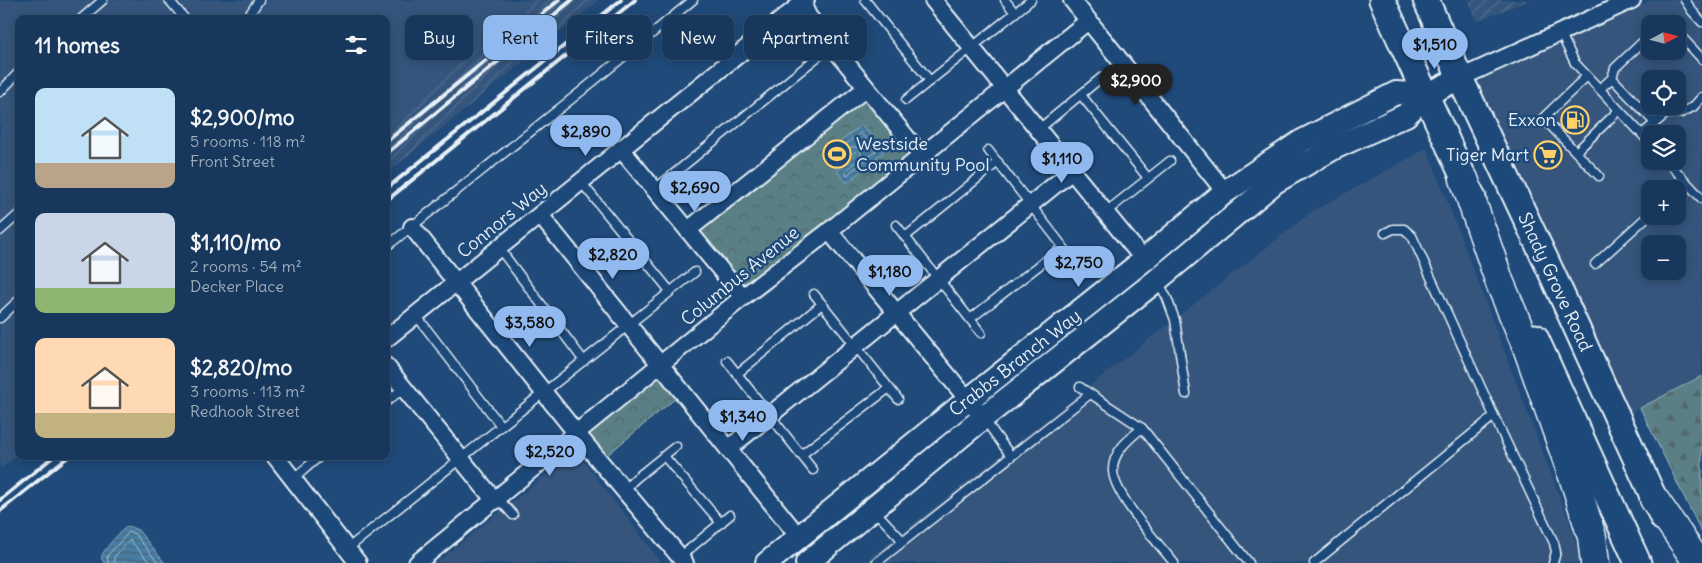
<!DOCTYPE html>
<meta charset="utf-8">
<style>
body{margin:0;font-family:Delius,sans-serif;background:#203f62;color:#f1f3f6;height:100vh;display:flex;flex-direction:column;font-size:19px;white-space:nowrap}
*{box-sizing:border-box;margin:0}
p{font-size:16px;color:#9eacbb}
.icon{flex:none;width:28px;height:28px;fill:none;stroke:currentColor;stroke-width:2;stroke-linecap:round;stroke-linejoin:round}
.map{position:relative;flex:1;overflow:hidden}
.sheet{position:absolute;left:15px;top:15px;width:375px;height:445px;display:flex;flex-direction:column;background:#17385c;border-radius:10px;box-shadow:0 2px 12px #0003,0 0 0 1px #365272}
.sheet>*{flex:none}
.hud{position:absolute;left:405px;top:15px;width:475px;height:45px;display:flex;gap:10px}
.needle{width:32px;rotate:83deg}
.buttons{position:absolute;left:1641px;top:15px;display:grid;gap:10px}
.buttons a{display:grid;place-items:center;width:45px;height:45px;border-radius:10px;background:#17385c;box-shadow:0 2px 12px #0003,0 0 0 1px #365272;font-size:25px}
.price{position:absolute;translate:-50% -42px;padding:0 11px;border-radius:18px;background:#90b9f0;color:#111;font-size:16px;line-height:32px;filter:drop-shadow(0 1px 2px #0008)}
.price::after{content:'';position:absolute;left:50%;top:30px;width:15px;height:11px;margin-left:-8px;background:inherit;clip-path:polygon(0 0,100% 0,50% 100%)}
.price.on{background:#222;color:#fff}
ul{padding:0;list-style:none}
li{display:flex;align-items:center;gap:15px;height:125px;padding:0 20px}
li span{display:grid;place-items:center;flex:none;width:140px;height:100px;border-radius:10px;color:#555}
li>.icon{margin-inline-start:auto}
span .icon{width:60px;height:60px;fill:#fffc;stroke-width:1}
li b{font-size:21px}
h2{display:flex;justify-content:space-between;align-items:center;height:60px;padding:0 20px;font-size:21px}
.chip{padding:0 18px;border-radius:10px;background:#17385c;box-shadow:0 2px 12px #0003,0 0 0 1px #365272;font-size:18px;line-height:45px}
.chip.on{background:#90b9f0;color:#111}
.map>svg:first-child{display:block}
.built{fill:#34557d;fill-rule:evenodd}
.industrial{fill:url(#industrial-furrows)}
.forest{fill:url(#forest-firs);stroke:#a1b8bf}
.park{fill:url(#park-crowns);stroke:#a1b8bf}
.water{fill:url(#water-rules);stroke:#87abc4}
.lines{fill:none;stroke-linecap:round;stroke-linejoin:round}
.shore{stroke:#a7c3d6;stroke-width:1}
.lane-casing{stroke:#e8f1f8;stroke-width:11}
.street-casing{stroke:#e8f1f8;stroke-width:20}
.secondary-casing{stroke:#e8f1f8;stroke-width:26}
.primary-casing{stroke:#e8f1f8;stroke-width:29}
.highway-casing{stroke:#e8f1f8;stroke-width:31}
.lane{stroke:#1f4a7a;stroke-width:8}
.street{stroke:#1f4a7a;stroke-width:16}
.secondary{stroke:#1f4a7a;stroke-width:22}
.primary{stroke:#1f4a7a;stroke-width:25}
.highway{stroke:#1f4a7a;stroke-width:28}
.rail{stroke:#e8f1f8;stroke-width:4}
.labels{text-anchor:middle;stroke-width:5;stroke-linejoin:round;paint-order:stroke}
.poi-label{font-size:18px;fill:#e8f1f8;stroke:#1f4a7a;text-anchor:end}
.street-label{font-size:18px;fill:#e8f1f8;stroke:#1f4a7a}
</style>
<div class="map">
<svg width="1702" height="563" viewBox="0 0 1702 563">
<defs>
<pattern id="industrial-furrows" width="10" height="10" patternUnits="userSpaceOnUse" patternTransform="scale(1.25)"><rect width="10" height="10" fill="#34557d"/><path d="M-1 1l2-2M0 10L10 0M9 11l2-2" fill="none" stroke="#516e90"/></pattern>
<pattern id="forest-firs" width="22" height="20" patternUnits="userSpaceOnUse" patternTransform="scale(1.25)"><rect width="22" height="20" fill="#5a8086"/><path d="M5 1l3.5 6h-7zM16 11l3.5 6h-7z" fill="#51676b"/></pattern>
<pattern id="park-crowns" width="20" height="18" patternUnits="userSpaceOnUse" patternTransform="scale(1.25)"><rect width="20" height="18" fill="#5a8086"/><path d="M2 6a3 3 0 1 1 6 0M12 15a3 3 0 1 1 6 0" fill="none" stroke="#51676b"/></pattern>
<pattern id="water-rules" width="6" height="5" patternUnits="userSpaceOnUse" patternTransform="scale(1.25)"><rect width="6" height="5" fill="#467da2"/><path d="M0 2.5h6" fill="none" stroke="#46657a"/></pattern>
</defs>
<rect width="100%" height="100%" fill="#1f4a7a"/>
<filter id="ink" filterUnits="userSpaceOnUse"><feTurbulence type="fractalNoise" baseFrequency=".02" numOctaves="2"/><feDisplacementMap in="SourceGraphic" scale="10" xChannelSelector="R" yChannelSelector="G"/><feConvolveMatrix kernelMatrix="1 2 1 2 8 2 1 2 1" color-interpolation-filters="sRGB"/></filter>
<g filter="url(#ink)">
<g class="built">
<polygon points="0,0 534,0 386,126 386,19 19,19 19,454 0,469"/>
<path d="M1652,0H1702V376L1628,414L1474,83ZM1650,24H1678V51H1650ZM1650,79H1678V106H1650ZM1650,134H1678V161H1650ZM1650,189H1678V216H1650ZM1650,244H1678V271H1650Z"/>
<polygon points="1427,148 1572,529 1581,563 863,563 1313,211"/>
<polygon points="576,451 662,563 436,563"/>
</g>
<g class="industrial">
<polygon points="534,0 599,0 386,174 386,126"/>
<polygon points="1468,0 1530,0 1477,21"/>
</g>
<polygon class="forest" points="1702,376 1702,533 1640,408"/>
<g class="park">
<polygon points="865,89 919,156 743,294 688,230"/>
<polygon points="661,366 683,392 600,461 577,434"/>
</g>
<g class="water">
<polygon points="862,125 884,151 847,183 837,171 857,154 855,151 835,168 823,155"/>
<path d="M128,526L138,530L165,563H104C102,560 101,559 102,555C105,548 121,530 128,526Z"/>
</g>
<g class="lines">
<g class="shore">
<path d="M861,133L876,151L847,175L845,171C852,164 868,156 857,147H851L836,160L834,159L832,155Z"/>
<polyline points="108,563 107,556 129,532 135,534 158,563"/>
<polyline points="114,563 114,557 130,540 150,563"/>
</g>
<g class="lane-casing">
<g id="lane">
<polyline points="169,0 185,19"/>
<polyline points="865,0 930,81"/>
<polyline points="1005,0 1015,13"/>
<polyline points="1685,0 1692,11 1702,22"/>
<polyline points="81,19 103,0"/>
<polyline points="244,19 249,15 259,0"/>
<polyline points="1560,32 1575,63 1650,143"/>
<polyline points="1678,33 1702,59"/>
<polyline points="1587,76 1543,118 1599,176"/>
<polyline points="1612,78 1655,123"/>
<polyline points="1600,89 1612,78 1615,68 1650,35"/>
<polyline points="0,92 19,72"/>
<polyline points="1081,95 1148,178"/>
<polyline points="906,100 1031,0"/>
<polyline points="1039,129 1102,77"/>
<polyline points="1642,134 1667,113 1681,113 1693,107 1702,97"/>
<polyline points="988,150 1071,257"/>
<polyline points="1576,152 1619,110"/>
<polyline points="1667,161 1702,199"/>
<polyline points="581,182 670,291"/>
<polyline points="655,189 831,46"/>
<polyline points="1678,189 1686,182"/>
<polyline points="1106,212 1170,161"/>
<polyline points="896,225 981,333"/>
<polyline points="0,231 19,214"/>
<polyline points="905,237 998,162"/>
<polyline points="386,247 579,93 693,0"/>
<polyline points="499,248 584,361"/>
<polyline points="1595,264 1650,214"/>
<polyline points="1158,281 1167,298 1175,320 1186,394"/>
<polyline points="814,294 898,399"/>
<polyline points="416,315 501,426"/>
<polyline points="0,318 19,300"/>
<polyline points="970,319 1063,247"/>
<polyline points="727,361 813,470"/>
<polyline points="737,374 822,304"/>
<polyline points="1080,387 1142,428 1249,563"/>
<polyline points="386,402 404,388"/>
<polyline points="1494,416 1554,543 1556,552 1553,563"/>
<polyline points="984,419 1011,456"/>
<path d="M1142,428C1130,438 1112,452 1113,471C1114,495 1158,543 1174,563"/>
<polyline points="801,455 889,388"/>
<polyline points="664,456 721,523"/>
<polyline points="293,479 320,456"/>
<polyline points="624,490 635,479 676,446"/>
<polyline points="498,498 513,515"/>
<polyline points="874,510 903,541"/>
<polyline points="347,549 695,272"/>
<polyline points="680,557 730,515"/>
<polyline points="876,563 1090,394"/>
<polyline points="1314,563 1494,416 1412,236 1404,229 1393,229 1385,233"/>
</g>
</g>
<g class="street-casing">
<g id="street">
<polyline points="801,0 808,16 921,155"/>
<polyline points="933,0 1144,260"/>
<polyline points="1072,0 1225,192"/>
<polyline points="1460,78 1632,0"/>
<polyline points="621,149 743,297"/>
<polyline points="540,215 799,537"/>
<polyline points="412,227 577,434 685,563"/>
<polyline points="688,230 866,88"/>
<polyline points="829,231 983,418"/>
<polyline points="386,339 806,0"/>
<polyline points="386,366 495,501"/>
<polyline points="728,449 1072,171"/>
<polyline points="275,456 358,563"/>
<polyline points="417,563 743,297 829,231 1088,21"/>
</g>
</g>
<g class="secondary-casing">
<g id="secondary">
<polyline points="767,563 968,400 1144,260 1225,192 1302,141 1396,93 1426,95"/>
<polyline points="807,563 983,418 1157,280 1275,182 1334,148 1406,115 1426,95 1460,78"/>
</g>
</g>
<g class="primary-casing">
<g id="primary">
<polyline points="1382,0 1473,198"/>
<polyline points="1426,0 1460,78 1553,276 1663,518"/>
<polyline points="1535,337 1638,563"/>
</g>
</g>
<g class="highway-casing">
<g id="highway">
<polyline points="1464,179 1500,283 1527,347 1575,482 1592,537 1595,563"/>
<polyline points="1654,499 1698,563"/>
</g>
</g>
<use href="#lane" class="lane"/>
<use href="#street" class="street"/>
<use href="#secondary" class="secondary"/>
<use href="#primary" class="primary"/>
<use href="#highway" class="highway"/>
<g class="rail">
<polyline points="386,142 559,0"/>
<polyline points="386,154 572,0"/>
<polyline points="386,189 621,0"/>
<polyline points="386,201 635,0"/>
<polyline points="0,500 54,456"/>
<polyline points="0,511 69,456"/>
</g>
</g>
</g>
<defs>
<g id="fuel-ring" transform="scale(1.4375)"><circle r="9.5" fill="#1f4a7a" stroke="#ffd166" stroke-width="1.5"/><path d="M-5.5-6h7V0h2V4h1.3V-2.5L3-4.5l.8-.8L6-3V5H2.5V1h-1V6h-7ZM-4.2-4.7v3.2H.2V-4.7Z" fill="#ffd166"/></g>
<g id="stadium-ring" transform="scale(1.4375)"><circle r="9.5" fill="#1f4a7a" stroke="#ffd166" stroke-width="1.5"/><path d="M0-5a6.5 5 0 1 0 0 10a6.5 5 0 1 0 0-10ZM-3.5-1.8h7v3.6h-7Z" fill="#ffd166"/></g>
<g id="supermarket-ring" transform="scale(1.4375)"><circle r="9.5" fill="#1f4a7a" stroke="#ffd166" stroke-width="1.5"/><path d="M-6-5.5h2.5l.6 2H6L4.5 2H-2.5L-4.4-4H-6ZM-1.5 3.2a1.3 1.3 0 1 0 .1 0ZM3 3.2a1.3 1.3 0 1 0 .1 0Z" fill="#ffd166"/></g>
</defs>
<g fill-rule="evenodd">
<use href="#fuel-ring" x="1575" y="120"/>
<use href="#stadium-ring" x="837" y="154"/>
<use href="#supermarket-ring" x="1548" y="155"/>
</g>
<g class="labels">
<g class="poi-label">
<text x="1556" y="126">Exxon</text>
<text x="856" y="150" text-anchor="start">Westside<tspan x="856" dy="21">Community Pool</tspan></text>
<text x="1529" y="161">Tiger Mart</text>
</g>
<g class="street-label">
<text transform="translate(502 220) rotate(-39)" y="6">Connors Way</text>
<text transform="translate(740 276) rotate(-39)" y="6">Columbus Avenue</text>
<text transform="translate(1555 282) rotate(65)" y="6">Shady Grove Road</text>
<text transform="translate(1015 363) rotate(-38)" y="6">Crabbs Branch Way</text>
</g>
</g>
</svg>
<div class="buttons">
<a><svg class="needle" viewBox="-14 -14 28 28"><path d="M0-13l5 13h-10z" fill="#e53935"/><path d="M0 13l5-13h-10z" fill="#9eacbb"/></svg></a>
<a><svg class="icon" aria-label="locate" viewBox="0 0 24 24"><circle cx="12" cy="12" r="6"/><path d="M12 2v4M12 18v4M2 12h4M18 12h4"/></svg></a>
<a><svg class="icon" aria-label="layers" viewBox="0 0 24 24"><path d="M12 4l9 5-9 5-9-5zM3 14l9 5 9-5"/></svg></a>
<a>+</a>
<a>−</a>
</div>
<b class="price" style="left:1435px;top:70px">$1,510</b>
<b class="price on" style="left:1136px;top:106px">$2,900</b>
<b class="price" style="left:586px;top:157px">$2,890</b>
<b class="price" style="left:1062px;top:184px">$1,110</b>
<b class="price" style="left:695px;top:213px">$2,690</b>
<b class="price" style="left:613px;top:280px">$2,820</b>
<b class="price" style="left:1079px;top:288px">$2,750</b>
<b class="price" style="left:890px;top:297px">$1,180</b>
<b class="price" style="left:530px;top:348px">$3,580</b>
<b class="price" style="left:743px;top:442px">$1,340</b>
<b class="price" style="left:550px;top:477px">$2,520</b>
<div class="hud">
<a class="chip">Buy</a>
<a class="chip on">Rent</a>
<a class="chip">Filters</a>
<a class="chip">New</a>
<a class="chip">Apartment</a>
</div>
<section class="sheet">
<h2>11 homes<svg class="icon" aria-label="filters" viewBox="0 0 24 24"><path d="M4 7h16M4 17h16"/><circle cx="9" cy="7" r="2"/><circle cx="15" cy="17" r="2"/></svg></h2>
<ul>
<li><span style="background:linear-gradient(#bfe0f5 75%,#b9a48a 0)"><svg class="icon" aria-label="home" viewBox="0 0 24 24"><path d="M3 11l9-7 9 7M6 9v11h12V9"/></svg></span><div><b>$2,900/mo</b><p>5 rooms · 118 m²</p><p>Front Street</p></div></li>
<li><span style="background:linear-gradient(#c9d6e8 75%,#8fb573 0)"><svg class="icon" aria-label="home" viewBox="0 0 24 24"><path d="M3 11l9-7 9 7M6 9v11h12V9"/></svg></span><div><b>$1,110/mo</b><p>2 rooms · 54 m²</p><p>Decker Place</p></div></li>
<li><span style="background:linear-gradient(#ffd9b3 75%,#c2b280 0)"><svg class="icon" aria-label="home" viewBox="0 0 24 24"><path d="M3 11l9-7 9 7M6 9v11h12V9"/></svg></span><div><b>$2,820/mo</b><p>3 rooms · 113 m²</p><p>Redhook Street</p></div></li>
</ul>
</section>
</div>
